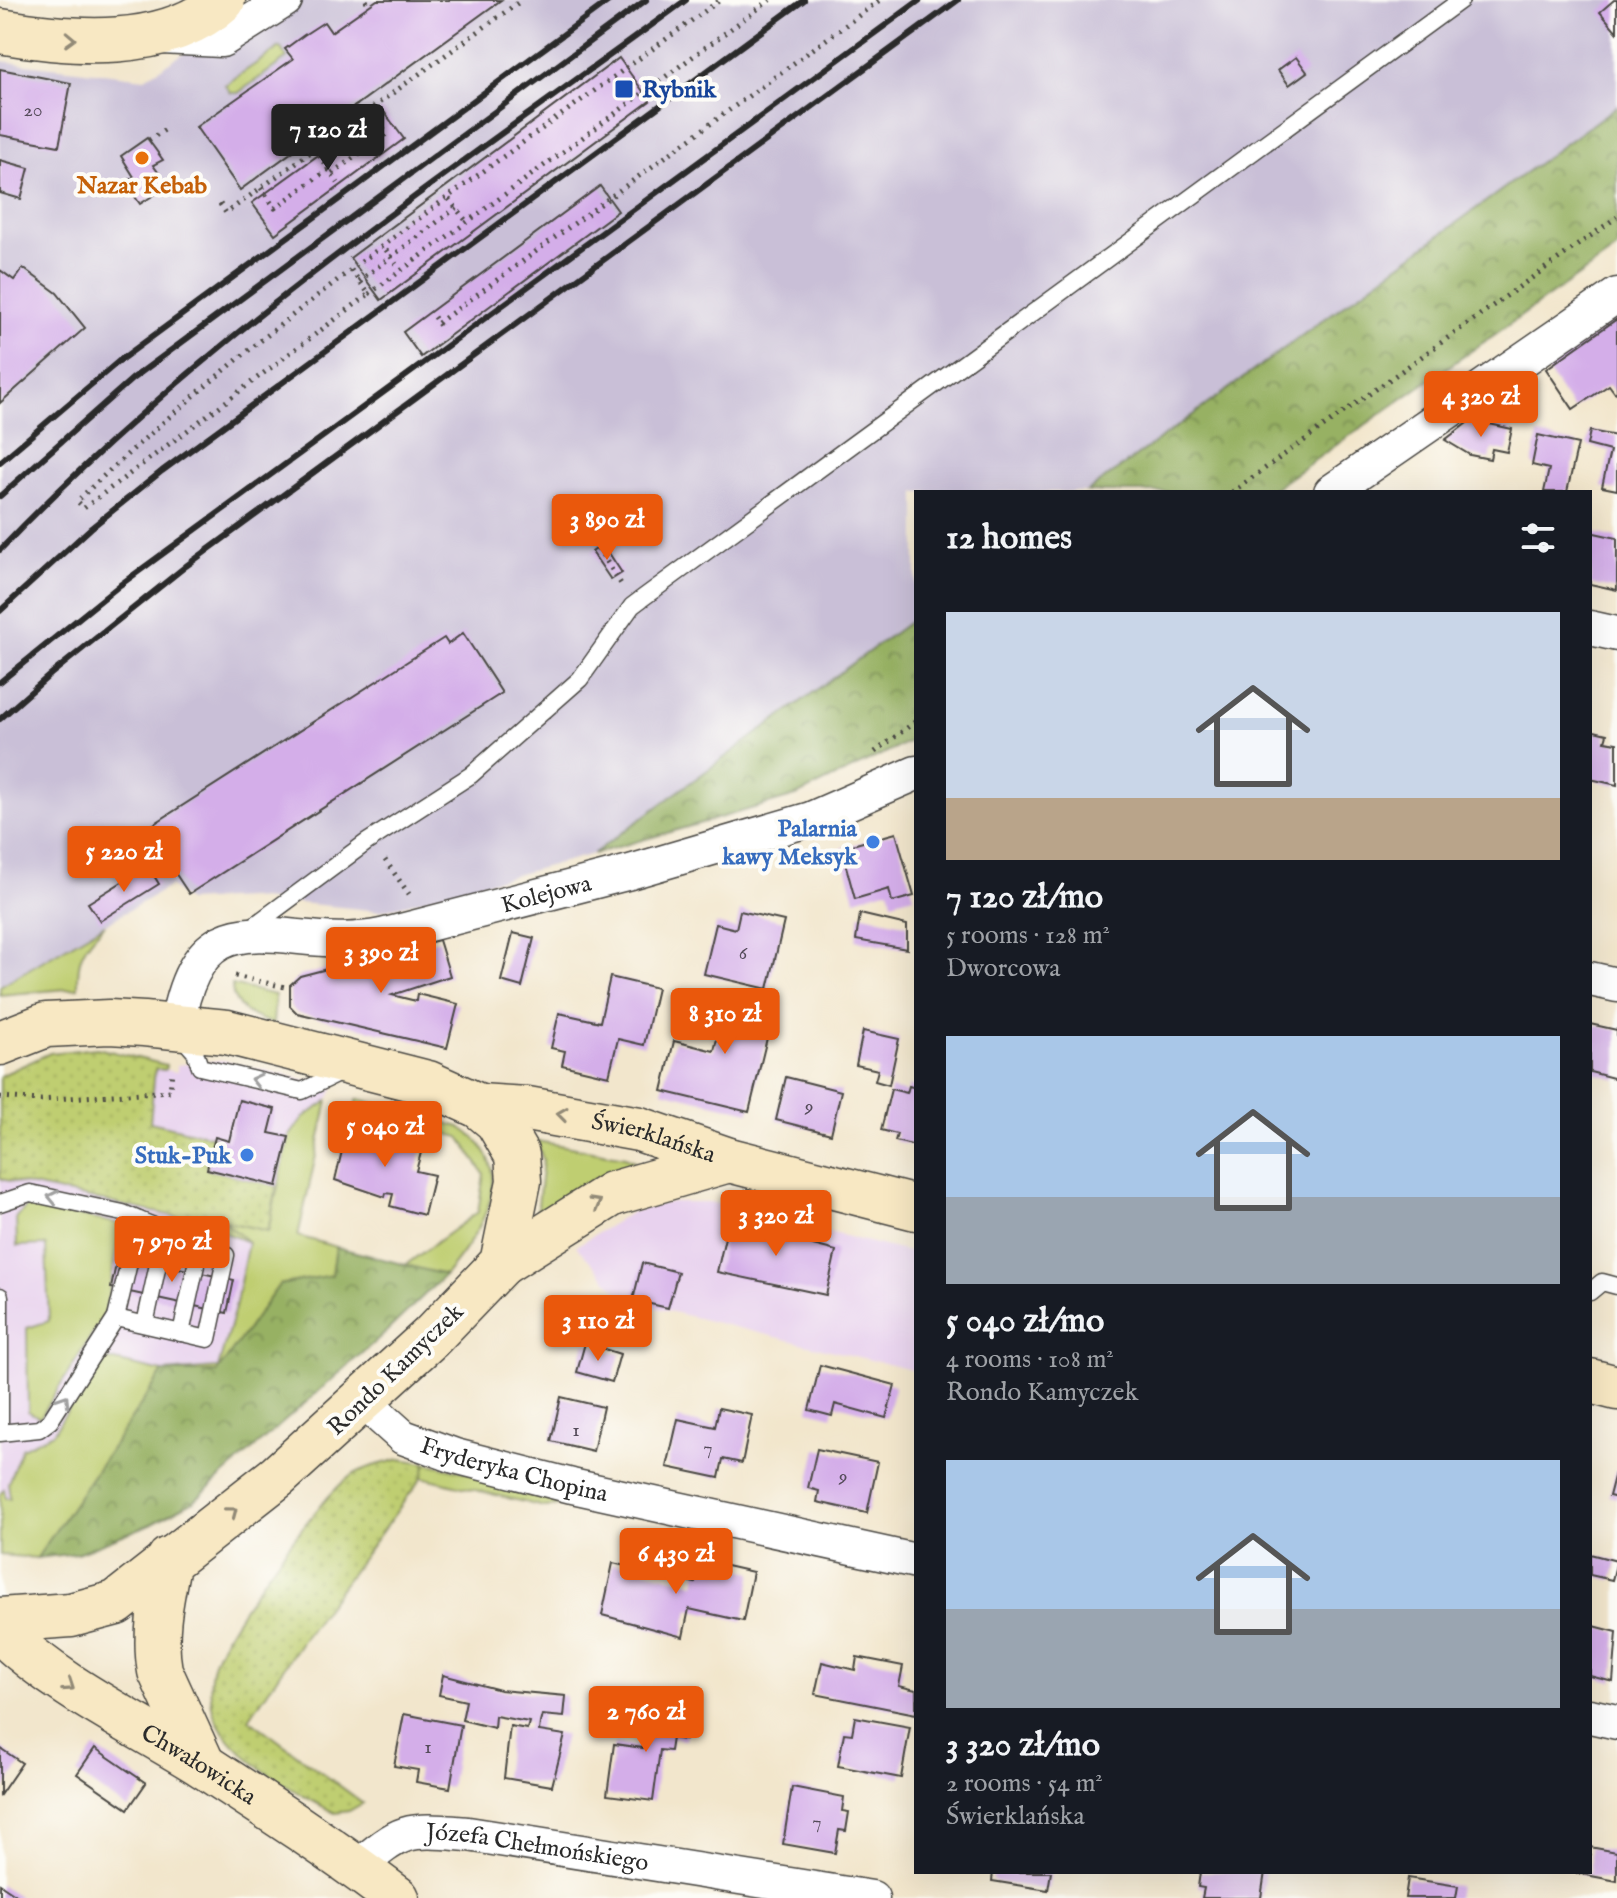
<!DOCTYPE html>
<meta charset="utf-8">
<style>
body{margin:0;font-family:"IM FELL English",serif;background:#20242c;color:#f1f3f6;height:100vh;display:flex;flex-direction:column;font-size:30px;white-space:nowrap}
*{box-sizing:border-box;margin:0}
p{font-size:26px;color:#9ea1a6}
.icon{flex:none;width:44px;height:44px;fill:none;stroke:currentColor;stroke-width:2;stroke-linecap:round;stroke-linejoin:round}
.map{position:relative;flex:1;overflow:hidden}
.details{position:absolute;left:914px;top:490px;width:678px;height:1384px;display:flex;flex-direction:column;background:#171b24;border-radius:0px;box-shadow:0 8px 32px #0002}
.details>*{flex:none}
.price{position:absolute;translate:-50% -68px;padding:0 18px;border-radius:8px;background:#ea580c;color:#fff;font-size:26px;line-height:52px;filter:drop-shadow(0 2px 4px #0008)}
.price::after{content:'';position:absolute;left:50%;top:48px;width:24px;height:18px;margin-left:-12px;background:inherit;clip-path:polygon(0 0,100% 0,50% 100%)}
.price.on{background:#222;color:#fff}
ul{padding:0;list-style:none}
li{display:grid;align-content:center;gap:16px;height:424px;padding:0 32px}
li span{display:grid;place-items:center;height:248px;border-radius:0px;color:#555}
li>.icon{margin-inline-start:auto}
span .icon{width:144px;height:144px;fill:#fffc;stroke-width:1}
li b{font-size:34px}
h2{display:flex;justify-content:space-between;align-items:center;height:96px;padding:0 32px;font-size:34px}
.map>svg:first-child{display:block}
.built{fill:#e8d2ee}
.industrial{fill:#c9bfd7}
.green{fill:#bfce71;stroke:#757c4e;stroke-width:2}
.forest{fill:url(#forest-crowns);stroke:#616e47;stroke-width:2}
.park{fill:url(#park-dots);stroke:#757c4e;stroke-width:2}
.building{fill:#d4aee9}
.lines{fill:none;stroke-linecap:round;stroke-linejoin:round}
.lane-casing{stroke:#494743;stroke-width:19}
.street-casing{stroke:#494743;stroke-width:37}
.secondary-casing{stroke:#494743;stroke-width:47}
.path{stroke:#494743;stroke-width:5;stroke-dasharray:2 6;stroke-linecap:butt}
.lane{stroke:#fff;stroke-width:16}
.street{stroke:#fff;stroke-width:34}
.secondary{stroke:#f8e8c3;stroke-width:44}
.rail{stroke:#2b2b2b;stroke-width:6}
.oneway{stroke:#928a77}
.oneway2{stroke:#a0a0a0}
.transit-dot{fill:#1a4fb4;stroke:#fdfcf7;stroke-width:3}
.food-dot{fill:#e8710a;stroke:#fdfcf7;stroke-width:3}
.shop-dot{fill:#3f7fe0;stroke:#fdfcf7;stroke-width:3}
.labels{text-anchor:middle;stroke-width:8;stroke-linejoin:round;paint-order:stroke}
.number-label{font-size:20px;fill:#554c5a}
.transit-label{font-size:24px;font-weight:bold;fill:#164399;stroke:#fdfcf7;text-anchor:start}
.food-label{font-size:24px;font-weight:bold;fill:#c56008;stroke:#fdfcf7}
.shop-label{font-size:24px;font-weight:bold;fill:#366cbe;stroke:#fdfcf7;text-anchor:end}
.street-label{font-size:24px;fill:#2b2b2b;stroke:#fdfcf7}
</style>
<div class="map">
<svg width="1617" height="1898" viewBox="0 0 1617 1898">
<defs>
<pattern id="forest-crowns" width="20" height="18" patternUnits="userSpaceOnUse" patternTransform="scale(2)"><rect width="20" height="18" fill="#97b163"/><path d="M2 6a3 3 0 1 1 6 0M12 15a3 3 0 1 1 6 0" fill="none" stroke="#7b9052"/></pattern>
<pattern id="park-dots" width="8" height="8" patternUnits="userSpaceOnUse" patternTransform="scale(2)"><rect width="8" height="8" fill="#bfce71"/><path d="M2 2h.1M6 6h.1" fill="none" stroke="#a4b162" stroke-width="1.8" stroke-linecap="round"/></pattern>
</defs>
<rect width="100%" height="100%" fill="#fdfcf7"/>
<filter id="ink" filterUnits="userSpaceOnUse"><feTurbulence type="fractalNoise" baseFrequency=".0125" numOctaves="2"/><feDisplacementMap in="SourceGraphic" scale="16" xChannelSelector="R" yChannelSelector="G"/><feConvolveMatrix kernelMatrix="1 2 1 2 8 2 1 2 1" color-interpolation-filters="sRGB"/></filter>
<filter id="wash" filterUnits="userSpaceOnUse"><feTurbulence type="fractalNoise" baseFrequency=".006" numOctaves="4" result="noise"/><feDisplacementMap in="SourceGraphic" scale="32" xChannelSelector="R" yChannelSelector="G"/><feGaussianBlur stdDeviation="1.8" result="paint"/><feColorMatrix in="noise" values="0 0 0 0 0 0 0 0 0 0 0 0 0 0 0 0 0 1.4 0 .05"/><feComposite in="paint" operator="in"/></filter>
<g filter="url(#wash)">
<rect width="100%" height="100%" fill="#f2e6cc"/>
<g class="built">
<polygon points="222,1060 334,1087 328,1101 304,1117 289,1137 277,1186 207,1169 150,1122 155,1068 177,1072 177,1065"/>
<polygon points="0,1179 192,1220 248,1242 235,1308 218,1369 163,1372 37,1558 0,1555"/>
<polygon points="671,1202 709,1202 916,1254 916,1371 627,1301 576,1246 632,1212"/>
</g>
<polygon class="industrial" points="265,0 1617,0 1617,106 1087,492 916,492 916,617 593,854 380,911 249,898 187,901 170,886 0,986 0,61 145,78"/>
<g class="green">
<polygon points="280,47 287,58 238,93 231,93 225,85"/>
<path d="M105,924C83,948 77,954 78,988L0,995V986Z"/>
<path d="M232,985L275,995L273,1024C253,1017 232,1010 232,985Z"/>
<path d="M358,1099L460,1127C525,1168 480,1233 445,1275L404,1266L478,1212L484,1174L460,1137L353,1110Z"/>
<polygon points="328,1101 298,1236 336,1247 332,1275 279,1285 217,1373 163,1372 37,1558 0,1555 0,1494 4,1489 6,1498 10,1498 8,1483 22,1448 53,1433 101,1358 163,1372 218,1368 235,1308 248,1242 221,1220 268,1231 289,1137 304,1117"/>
<polygon points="537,1141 625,1157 635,1161 595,1179 537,1214 543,1160"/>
<polygon points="27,1206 121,1224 105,1314 40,1418 28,1411 27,1328 49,1321 46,1245 17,1246 16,1217"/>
<polygon points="426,1463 556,1493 557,1506 544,1507 422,1477"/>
</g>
<g class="forest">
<polygon points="1617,106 1617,249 1269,492 1087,492"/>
<polygon points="916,617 916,738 796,796 593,854"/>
<polygon points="336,1247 445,1275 387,1331 194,1501 151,1524 77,1553 37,1558 163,1372 217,1372 279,1285 332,1275"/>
</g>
<g class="park">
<polygon points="97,1048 166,1065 165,1070 155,1069 150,1122 215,1137 207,1169 277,1186 268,1231 223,1221 248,1242 192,1220 0,1179 0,1076 50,1053"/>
<path d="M400,1459L426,1463L422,1477L302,1640L249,1719L363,1803L349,1811L335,1813C296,1793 229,1756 214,1714C210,1700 209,1679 213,1665C221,1631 319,1499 348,1478C362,1467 383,1464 400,1459Z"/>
</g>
<g id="blocks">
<g class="building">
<polygon points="377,0 501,0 240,190 196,127 293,59 285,49 304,35 324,22 331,32"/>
<polygon points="1614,0 1617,0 1617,32 1600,12"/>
<polygon points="1296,57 1307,72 1289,85 1278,70"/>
<polygon points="619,58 650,101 381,300 350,258"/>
<polygon points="0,69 71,83 59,146 0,135"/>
<polygon points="382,109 404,139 275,234 252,203"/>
<polygon points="147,138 163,160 153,165 168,186 140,204 125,182 134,177 121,156"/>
<polygon points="0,160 29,168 21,199 0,193"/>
<polygon points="600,186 618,211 421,357 403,332"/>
<polygon points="23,268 57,293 85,328 0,403 0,270 14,280"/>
<polygon points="1617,319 1617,391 1615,393 1609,385 1573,409 1546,369"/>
<polygon points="1471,420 1512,429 1507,452 1492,449 1490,459 1470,455 1445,440"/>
<polygon points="1590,431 1617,436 1617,490 1602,487 1610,451 1587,445"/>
<polygon points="1538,435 1578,444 1567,492 1544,492 1549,469 1532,465"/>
<polygon points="1590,532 1617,538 1617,590 1590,584"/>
<polygon points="603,544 622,573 611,580 592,552"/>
<polygon points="463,633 502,693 189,894 146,829 444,638 448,644"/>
<polygon points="1590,730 1607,734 1605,741 1617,743 1617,785 1590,779"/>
<polygon points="896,833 914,896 892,902 889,889 855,899 841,848"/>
<polygon points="148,866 159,884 100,921 88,903"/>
<polygon points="740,911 784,921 768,989 704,974 716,924 736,929"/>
<polygon points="860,914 907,925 907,949 856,940"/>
<polygon points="513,933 534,938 522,987 501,981"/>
<polygon points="439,940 450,976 392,995 416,1001 417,994 458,1004 447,1048 297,1013 290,1006 290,985 300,976"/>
<polygon points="610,977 657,988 644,1045 618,1039 609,1076 562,1065 565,1051 551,1048 559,1013 600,1022"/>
<polygon points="729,990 776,1001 749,1112 662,1091 674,1041 714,1051"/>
<polygon points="1590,1024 1617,1030 1617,1079 1590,1072"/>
<polygon points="863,1031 899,1039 889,1085 875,1081 878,1070 856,1065"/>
<polygon points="786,1077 841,1091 831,1134 776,1120"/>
<polygon points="909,1086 916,1088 916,1146 895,1141 897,1134 881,1130 891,1089 907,1093"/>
<polygon points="239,1100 275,1109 269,1133 289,1137 277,1186 207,1169 215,1137 229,1141"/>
<polygon points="348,1126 423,1145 416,1171 434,1175 424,1215 390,1206 393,1194 386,1193 385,1197 335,1180"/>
<polygon points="729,1220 814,1240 813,1245 836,1251 826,1295 717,1272"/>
<polygon points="118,1255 234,1280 227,1313 111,1288"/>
<polygon points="642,1263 678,1272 668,1308 633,1300"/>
<polygon points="585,1343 620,1354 612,1382 577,1372"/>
<polygon points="820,1365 895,1385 886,1418 835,1404 832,1416 809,1410"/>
<polygon points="561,1397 603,1407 593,1451 551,1441"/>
<polygon points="719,1408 752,1415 742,1463 723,1459 719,1478 667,1467 678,1419 715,1427"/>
<polygon points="817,1449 878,1462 867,1513 817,1502 819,1491 808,1488"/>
<polygon points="1616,1469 1617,1469 1617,1498 1609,1496"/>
<polygon points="1590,1554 1617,1561 1612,1580 1590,1575"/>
<polygon points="700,1560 753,1572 743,1621 689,1609 683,1637 602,1615 613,1563 695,1583"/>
<polygon points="1590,1625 1617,1632 1613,1682 1590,1676"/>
<polygon points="857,1657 903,1666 899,1686 916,1690 916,1714 815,1694 822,1662 855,1670"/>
<polygon points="443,1675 500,1690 566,1696 564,1717 542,1715 540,1723 539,1731 565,1735 552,1786 504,1778 510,1726 527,1729 529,1722 495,1716 494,1728 462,1720 466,1701 439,1695"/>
<polygon points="649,1704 689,1709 685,1740 672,1738 670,1751 660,1750 653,1801 607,1795 614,1744 643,1748"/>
<polygon points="404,1714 461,1725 450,1788 416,1782 418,1770 394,1766"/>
<polygon points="855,1717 910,1727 901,1778 838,1766 844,1733 852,1734"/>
<polygon points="0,1748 22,1763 0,1795"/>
<polygon points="95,1748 146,1783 128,1809 77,1774"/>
<polygon points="792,1787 844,1797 842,1811 849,1812 846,1831 839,1830 835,1853 783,1844"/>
<polygon points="1590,1847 1617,1852 1617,1881 1576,1873 1590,1872"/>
<polygon points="993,1872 1051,1872 1048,1890 992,1881"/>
<polygon points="1200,1872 1265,1872 1261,1898 1202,1898 1204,1888 1198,1887"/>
<polygon points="1408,1878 1458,1886 1456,1898 1405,1898"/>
<polygon points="0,1884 21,1898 0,1898"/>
</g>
</g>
</g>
<g filter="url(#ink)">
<use href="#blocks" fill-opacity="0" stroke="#494743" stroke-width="2"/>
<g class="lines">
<g class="lane-casing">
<g id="lane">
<polyline points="248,930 367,842 471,775 580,679 632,606 644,597 1461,0"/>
<polyline points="180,1035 195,1052 200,1067 302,1091 346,1070"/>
<polyline points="0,1203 30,1193 123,1213 139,1220 116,1318 50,1421 39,1429 0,1433"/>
<polyline points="1590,1292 1602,1282 1617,1286"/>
<polyline points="0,1296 0,1424"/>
<polyline points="116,1318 208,1339 226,1255 139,1220"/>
<polyline points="145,1324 165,1232"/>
<polyline points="181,1333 200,1247"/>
</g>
</g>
<g class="street-casing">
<g id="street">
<polyline points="161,37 222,40 285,0"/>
<polyline points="1331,492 1617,295"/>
<polyline points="1590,628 1617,634"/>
<polyline points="1590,979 1617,985"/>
<path id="s1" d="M176,1030C200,881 284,956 382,936L630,872L811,819L916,773"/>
<path id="s2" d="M363,1401L403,1437L455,1456L572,1486L916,1561"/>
<polyline points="1590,1716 1617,1722"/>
<path id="s3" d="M356,1869C403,1828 406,1829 468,1834L872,1898"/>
</g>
</g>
<g class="secondary-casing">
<g id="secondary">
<path d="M0,31C71,43 166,52 223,0"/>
<polyline points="0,1043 46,1025 109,1022 144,1024 227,1032 428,1083 479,1106 497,1121 517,1155 519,1181 502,1263 431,1337 278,1476 116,1603 71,1615 0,1620"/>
<path id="s4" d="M479,1106L527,1109L639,1129L729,1160L916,1208"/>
<polyline points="502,1263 612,1194 729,1160"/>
<polyline points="1590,1381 1617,1388"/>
<path d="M169,1559C162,1596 153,1633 160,1671L203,1765"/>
<path id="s5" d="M0,1631C61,1689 134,1722 204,1766C269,1808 335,1851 397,1898"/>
</g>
</g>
<g class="path">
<polyline points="366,0 369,6"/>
<polyline points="355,105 361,115"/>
<polyline points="149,140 169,127"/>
<polyline points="315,149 338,183"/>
<polyline points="332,173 387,134 369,110"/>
<polyline points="261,188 275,208 329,169"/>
<polyline points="449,199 467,222"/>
<polyline points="220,204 226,213 522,0"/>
<polyline points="386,250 396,264"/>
<path d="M351,270L369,294L84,508L77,501C274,313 501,160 720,0"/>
<polyline points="359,281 456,208"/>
<polyline points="369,294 770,0"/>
<polyline points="434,317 442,329"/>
<polyline points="438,323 880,0"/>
<polyline points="1232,492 1617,217"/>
<polyline points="598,548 621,584"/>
<polyline points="875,752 916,721"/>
<polyline points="385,860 409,894"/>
<polyline points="235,976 285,987"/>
<polyline points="0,1097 40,1100 170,1091 172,1071"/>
</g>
<use href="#lane" class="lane"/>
<use href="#street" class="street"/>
<use href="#secondary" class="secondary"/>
<g class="rail">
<polyline points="0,462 119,361 610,0"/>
<polyline points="0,496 132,379 646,0"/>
<path d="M0,550C202,337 450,173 686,0"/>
<polyline points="0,611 91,528 162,471 804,0"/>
<polyline points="0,682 120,585 920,0"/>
<polyline points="0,719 51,674 186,566 958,0"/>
</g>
</g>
<defs><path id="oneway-chevron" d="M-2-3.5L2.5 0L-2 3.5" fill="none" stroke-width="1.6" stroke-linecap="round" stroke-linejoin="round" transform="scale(2)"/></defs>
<g class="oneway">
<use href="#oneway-chevron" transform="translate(70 39) rotate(2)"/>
<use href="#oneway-chevron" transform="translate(562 1114) rotate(-172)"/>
<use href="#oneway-chevron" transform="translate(596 1203) rotate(-29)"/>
<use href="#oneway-chevron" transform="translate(232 1512) rotate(-37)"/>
<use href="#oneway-chevron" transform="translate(69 1686) rotate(34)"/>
</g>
<g class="oneway2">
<use href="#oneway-chevron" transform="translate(256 1080) rotate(-167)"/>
<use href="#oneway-chevron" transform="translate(53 1197) rotate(-168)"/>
<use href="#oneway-chevron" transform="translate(64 1400) rotate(-57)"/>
</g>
</g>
<rect class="transit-dot" x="614" y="79" width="20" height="20" rx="4"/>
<circle class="food-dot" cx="142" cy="158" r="8"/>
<g class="shop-dot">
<circle cx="873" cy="842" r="8"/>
<circle cx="247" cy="1155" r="8"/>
</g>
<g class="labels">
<g class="number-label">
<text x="33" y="116">20</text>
<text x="743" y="959">6</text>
<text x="809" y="1112">9</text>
<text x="576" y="1436">1</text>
<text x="708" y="1454">7</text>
<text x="843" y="1482">9</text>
<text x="428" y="1753">1</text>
<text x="817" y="1828">7</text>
</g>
<g class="transit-label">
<text x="642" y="97">Rybnik</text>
</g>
<g class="food-label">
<text x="142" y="193">Nazar Kebab</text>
</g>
<g class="shop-label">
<text x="857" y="836">Palarnia<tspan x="857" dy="28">kawy Meksyk</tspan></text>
<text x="231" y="1163">Stuk-Puk</text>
</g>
<g class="street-label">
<text dy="8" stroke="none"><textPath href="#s1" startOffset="434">Kolejowa</textPath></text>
<text dy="8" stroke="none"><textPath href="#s4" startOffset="178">Świerklańska</textPath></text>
<text transform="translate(395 1369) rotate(-44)" y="8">Rondo Kamyczek</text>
<text dy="8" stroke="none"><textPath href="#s2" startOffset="170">Fryderyka Chopina</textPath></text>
<text dy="8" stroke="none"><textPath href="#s5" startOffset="240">Chwałowicka</textPath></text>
<text dy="8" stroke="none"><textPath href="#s3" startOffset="194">Józefa Chełmońskiego</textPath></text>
</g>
</g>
</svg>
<b class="price on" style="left:328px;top:172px">7 120 zł</b>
<b class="price" style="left:1481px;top:439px">4 320 zł</b>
<b class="price" style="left:607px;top:562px">3 890 zł</b>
<b class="price" style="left:124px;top:894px">5 220 zł</b>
<b class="price" style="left:381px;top:995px">3 390 zł</b>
<b class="price" style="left:725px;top:1056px">8 310 zł</b>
<b class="price" style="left:385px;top:1169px">5 040 zł</b>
<b class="price" style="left:776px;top:1258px">3 320 zł</b>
<b class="price" style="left:172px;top:1284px">7 970 zł</b>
<b class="price" style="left:598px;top:1363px">3 110 zł</b>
<b class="price" style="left:676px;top:1596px">6 430 zł</b>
<b class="price" style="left:646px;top:1754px">2 760 zł</b>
<section class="details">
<h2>12 homes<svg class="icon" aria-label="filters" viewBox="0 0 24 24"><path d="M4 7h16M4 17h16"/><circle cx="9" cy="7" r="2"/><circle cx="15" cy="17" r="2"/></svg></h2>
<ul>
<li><span style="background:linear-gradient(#c9d6e8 75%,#b9a48a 0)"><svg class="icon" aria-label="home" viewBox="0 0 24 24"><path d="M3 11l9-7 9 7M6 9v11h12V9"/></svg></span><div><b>7 120 zł/mo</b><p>5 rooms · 128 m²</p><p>Dworcowa</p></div></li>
<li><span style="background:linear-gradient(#a9c7e8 65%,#9aa5b1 0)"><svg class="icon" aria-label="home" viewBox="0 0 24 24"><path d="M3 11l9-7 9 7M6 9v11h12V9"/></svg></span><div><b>5 040 zł/mo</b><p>4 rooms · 108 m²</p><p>Rondo Kamyczek</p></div></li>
<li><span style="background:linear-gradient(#a9c7e8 60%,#9aa5b1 0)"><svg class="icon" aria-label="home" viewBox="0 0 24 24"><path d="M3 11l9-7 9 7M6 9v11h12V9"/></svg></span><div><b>3 320 zł/mo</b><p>2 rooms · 54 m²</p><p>Świerklańska</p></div></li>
</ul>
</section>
</div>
